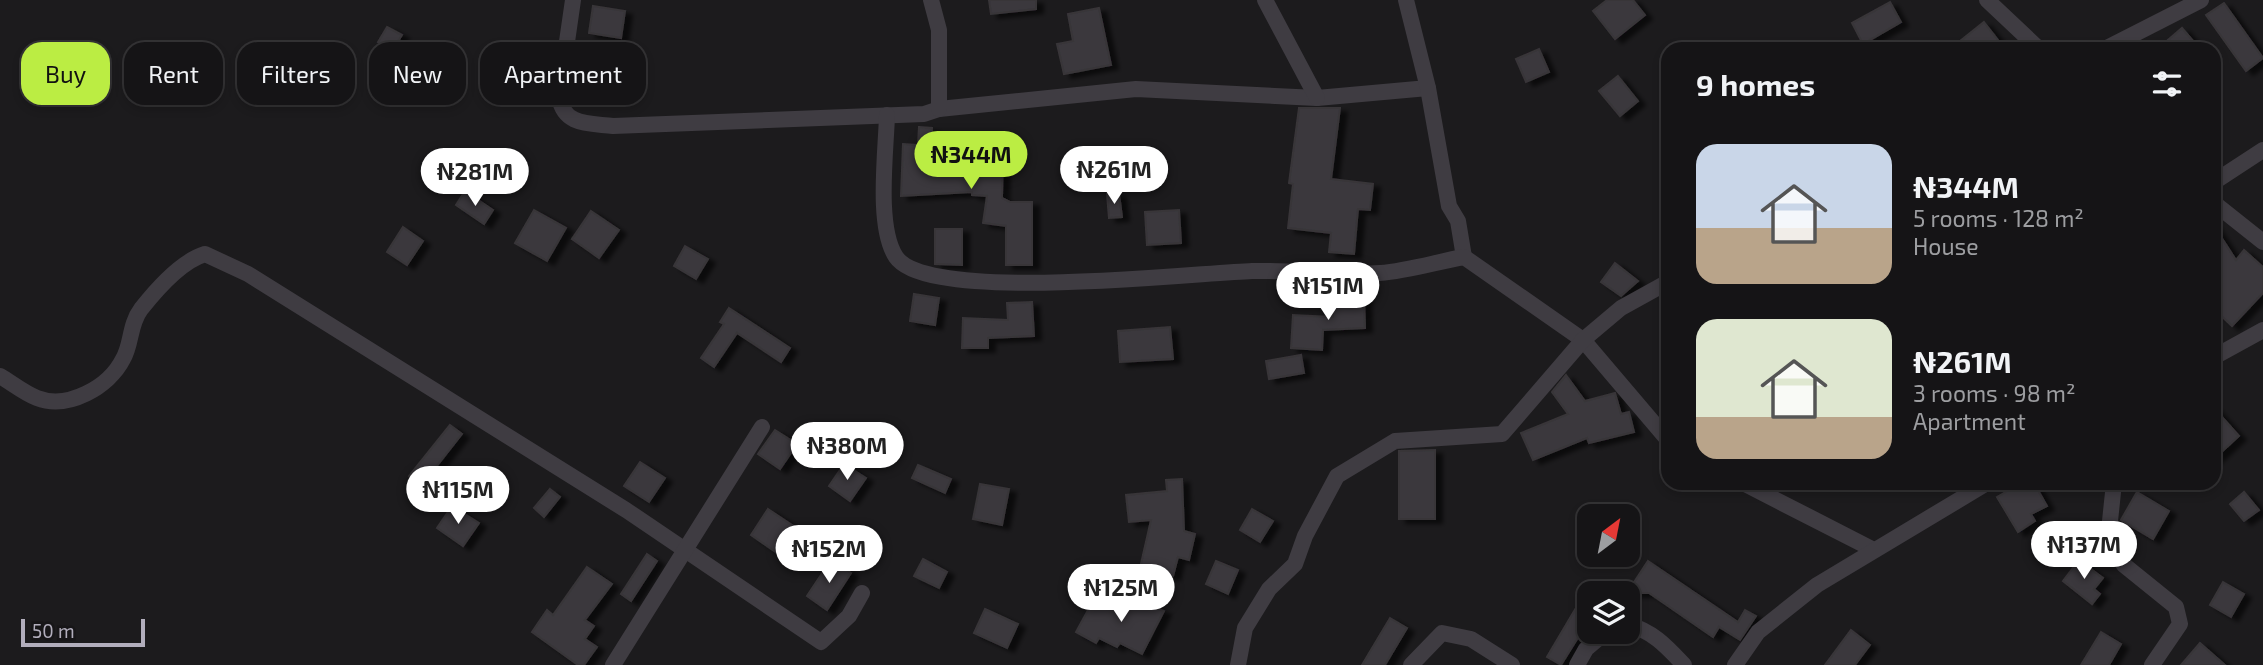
<!DOCTYPE html>
<meta charset="utf-8">
<style>
body{margin:0;font-family:"Exo 2",sans-serif;background:#222123;color:#f1f3f6;height:100vh;display:flex;flex-direction:column;font-size:26px;white-space:nowrap}
*{box-sizing:border-box;margin:0}
p{font-size:23px;color:#9d9ea1}
.icon{flex:none;width:38px;height:38px;fill:none;stroke:currentColor;stroke-width:2;stroke-linecap:round;stroke-linejoin:round}
.map{position:relative;flex:1;overflow:hidden}
.details{position:absolute;left:1661px;top:42px;width:560px;height:448px;display:flex;flex-direction:column;background:#151416;border-radius:21px;box-shadow:0 4px 10px #0003,0 0 0 2px #343335}
.details>*{flex:none}
.guide{position:absolute;left:21px;top:42px;width:665px;height:63px;display:flex;gap:14px}
.needle{width:46px;rotate:32deg}
.buttons{position:absolute;left:1577px;top:504px;display:grid;gap:14px}
.buttons a{display:grid;place-items:center;width:63px;height:63px;border-radius:14px;background:#151416;box-shadow:0 4px 10px #0003,0 0 0 2px #343335;font-size:35px}
.scale{position:absolute;left:21px;bottom:18px;width:124px;box-sizing:border-box;padding-left:7px;border:4px solid #b2aebc;border-top:0;font-size:19px;line-height:24px;white-space:nowrap;color:#b2aebc;-webkit-text-stroke:5px #171618;paint-order:stroke}
.price{position:absolute;translate:-50% -60px;padding:0 16px;border-radius:24px;background:#fff;color:#222;font-size:23px;line-height:46px;filter:drop-shadow(0 2px 4px #0008)}
.price::after{content:'';position:absolute;left:50%;top:42px;width:21px;height:16px;margin-left:-10px;background:inherit;clip-path:polygon(0 0,100% 0,50% 100%)}
.price.selected{background:#bbed43;color:#111}
ul{padding:0;list-style:none}
li{display:flex;align-items:center;gap:21px;height:175px;padding:0 35px}
li span{display:grid;place-items:center;flex:none;width:196px;height:140px;border-radius:21px;color:#555}
li>.icon{margin-inline-start:auto}
span .icon{width:84px;height:84px;fill:#fffc;stroke-width:1}
li b{font-size:30px}
h2{display:flex;justify-content:space-between;align-items:center;height:84px;padding:0 35px;font-size:30px}
.chip{padding:0 24px;border-radius:21px;background:#151416;box-shadow:0 4px 10px #0003,0 0 0 2px #343335;font-size:24px;line-height:63px}
.chip.selected{background:#bbed43;color:#111}
.map>svg:first-child{display:block}
.building{fill:#3a383c;stroke:#383539;stroke-width:2;filter:url(#shadow)}
.lines{fill:none;stroke-linecap:round;stroke-linejoin:round}
.minor{stroke:#3f3c42;stroke-width:16}
</style>
<div class="map">
<svg width="2263" height="665" viewBox="0 0 2263 665">
<defs>
<filter id="shadow"><feDropShadow dx="7" dy="4" stdDeviation="2" flood-color="#0009"/></filter>
</defs>
<rect width="100%" height="100%" fill="#1c1b1d"/>
<g class="building">
<polygon points="989,0 1036,0 1036,9 991,14"/>
<polygon points="1607,0 1633,0 1645,15 1615,39 1593,11"/>
<polygon points="1890,2 1901,22 1863,44 1852,23"/>
<polygon points="2224,3 2263,58 2246,71 2206,15"/>
<polygon points="593,6 625,11 621,38 589,33"/>
<polygon points="1099,8 1111,65 1064,74 1057,44 1073,41 1068,14"/>
<polygon points="1984,22 2005,49 1950,49"/>
<polygon points="387,27 402,35 393,50 378,42"/>
<polygon points="2182,28 2200,49 2175,49 2168,40"/>
<polygon points="1539,49 1549,72 1526,82 1516,59"/>
<polygon points="1618,76 1638,101 1620,116 1599,91"/>
<polygon points="1299,108 1340,108 1331,179 1373,184 1370,210 1358,209 1354,254 1329,252 1331,233 1288,228 1293,184 1289,183"/>
<polygon points="919,127 932,128 929,163 973,160 973,154 1003,154 1002,198 1010,202 1032,202 1032,265 1006,265 1006,226 983,223 987,196 972,195 972,192 901,196 903,144 918,145"/>
<polygon points="465,191 493,210 484,224 456,205"/>
<polygon points="1119,193 1122,217 1109,218 1107,194"/>
<polygon points="534,210 566,228 547,261 515,243"/>
<polygon points="1179,210 1181,243 1147,245 1145,212"/>
<polygon points="591,211 619,230 599,258 572,239"/>
<polygon points="2214,226 2236,260 2244,250 2263,267 2263,293 2232,326 2214,309"/>
<polygon points="403,227 423,241 407,265 387,252"/>
<polygon points="935,229 962,229 962,265 935,264"/>
<polygon points="685,246 708,259 696,279 674,266"/>
<polygon points="1615,263 1638,281 1621,296 1601,282"/>
<polygon points="914,294 939,298 935,325 910,321"/>
<polygon points="1364,295 1365,328 1323,330 1322,350 1291,348 1293,315 1333,317 1333,296"/>
<polygon points="1032,302 1034,336 988,338 988,348 962,348 963,318 1008,320 1007,303"/>
<polygon points="729,308 790,348 781,362 737,333 714,367 701,358 724,324 720,322"/>
<polygon points="1170,327 1173,359 1120,362 1118,331"/>
<polygon points="1301,355 1304,373 1269,379 1266,361"/>
<polygon points="1566,375 1585,401 1615,393 1621,414 1629,412 1634,432 1589,443 1587,438 1533,460 1521,433 1568,414 1552,392"/>
<polygon points="2214,408 2239,436 2214,459"/>
<polygon points="450,425 462,434 421,486 409,476"/>
<polygon points="775,430 797,444 780,469 758,454"/>
<polygon points="1435,450 1435,519 1399,519 1399,451"/>
<polygon points="640,462 665,478 649,502 624,486"/>
<polygon points="844,464 866,478 850,501 829,486"/>
<polygon points="918,465 951,479 945,493 912,478"/>
<polygon points="1182,479 1184,531 1195,534 1189,560 1178,557 1173,576 1140,568 1151,520 1129,522 1126,495 1167,491 1166,480"/>
<polygon points="2021,483 2034,483 2047,506 2031,514 2035,521 2018,532 1997,497"/>
<polygon points="980,484 1009,489 1002,525 973,519"/>
<polygon points="550,489 560,497 544,517 534,508"/>
<polygon points="2137,492 2169,511 2153,539 2121,520"/>
<polygon points="2244,492 2259,510 2244,521 2230,504"/>
<polygon points="452,506 479,523 463,546 437,528"/>
<polygon points="768,509 798,529 780,555 751,535"/>
<polygon points="1252,509 1273,521 1260,542 1240,530"/>
<polygon points="647,554 657,561 631,601 621,594"/>
<polygon points="923,559 947,572 939,588 914,576"/>
<polygon points="831,560 851,573 827,610 807,596"/>
<polygon points="2079,560 2103,578 2094,589 2100,594 2092,604 2063,581"/>
<polygon points="1216,561 1238,570 1228,594 1206,584"/>
<polygon points="1648,561 1738,622 1745,610 1756,616 1740,640 1719,627 1713,637 1649,593 1627,593"/>
<polygon points="587,567 612,584 585,620 594,626 585,639 597,647 584,665 578,665 532,632 547,610 553,615"/>
<polygon points="2223,582 2244,594 2231,617 2210,605"/>
<polygon points="1589,586 1589,620 1561,665 1547,657"/>
<polygon points="1127,597 1164,611 1142,654 1120,643 1117,647 1099,638 1096,643 1076,632 1094,599 1119,612"/>
<polygon points="985,609 1018,624 1007,648 974,633"/>
<polygon points="1390,618 1407,628 1385,665 1362,665"/>
<polygon points="1851,630 1870,645 1855,665 1825,665"/>
<polygon points="2101,632 2121,644 2109,665 2081,665"/>
<polygon points="2200,643 2225,665 2181,665"/>
</g>
<g class="lines">
<g class="minor">
<path d="M573,0L559,97C564,126 588,123 613,126L924,114L939,109L1136,89L1317,98L1428,88"/>
<polyline points="931,0 939,30 939,109"/>
<polyline points="1265,0 1317,98"/>
<polyline points="1406,0 1428,88 1449,206 1458,221 1464,257"/>
<polyline points="1987,0 2039,49"/>
<polyline points="2105,49 2201,0"/>
<path d="M887,115C886,152 876,227 896,257C928,304 1193,273 1252,271C1295,270 1338,276 1380,273C1408,271 1436,262 1464,257L1583,340L1668,440"/>
<polyline points="2214,182 2263,150"/>
<polyline points="2214,203 2263,242"/>
<polyline points="2214,357 2263,330"/>
<path d="M0,376C12,383 24,393 37,398C68,410 109,387 123,359C132,344 129,325 141,309C156,290 182,261 205,254L248,274L626,510L821,642L849,616L862,593"/>
<polyline points="1743,483 1874,550"/>
<polyline points="2114,483 2110,521 2112,547 2124,565 2176,607 2180,624 2152,665"/>
<path d="M1628,625C1652,630 1668,648 1684,665"/>
<polyline points="613,665 762,427"/>
<polyline points="1238,665 1245,628 1269,589 1295,564 1305,536 1337,476 1395,441 1502,434 1583,340 1621,308 1668,282"/>
<polyline points="1411,665 1442,633 1471,639 1512,665"/>
<polyline points="1577,665 1586,649 1606,632"/>
<polyline points="1735,665 1758,632 1817,585 1987,483"/>
</g>
</g>
</svg>
<div class="buttons">
<a><svg class="needle" viewBox="-14 -14 28 28"><path d="M0-13l5 13h-10z" fill="#e53935"/><path d="M0 13l5-13h-10z" fill="#9d9ea1"/></svg></a>
<a><svg class="icon" aria-label="layers" viewBox="0 0 24 24"><path d="M12 4l9 5-9 5-9-5zM3 14l9 5 9-5"/></svg></a>
</div>
<div class="scale">50 m</div>
<b class="price selected" style="left:971px;top:191px">₦344M</b>
<b class="price" style="left:1114px;top:206px">₦261M</b>
<b class="price" style="left:475px;top:208px">₦281M</b>
<b class="price" style="left:1328px;top:322px">₦151M</b>
<b class="price" style="left:847px;top:482px">₦380M</b>
<b class="price" style="left:458px;top:526px">₦115M</b>
<b class="price" style="left:2084px;top:581px">₦137M</b>
<b class="price" style="left:829px;top:585px">₦152M</b>
<b class="price" style="left:1121px;top:624px">₦125M</b>
<div class="guide">
<a class="chip selected">Buy</a>
<a class="chip">Rent</a>
<a class="chip">Filters</a>
<a class="chip">New</a>
<a class="chip">Apartment</a>
</div>
<section class="details">
<h2>9 homes<svg class="icon" aria-label="filters" viewBox="0 0 24 24"><path d="M4 7h16M4 17h16"/><circle cx="9" cy="7" r="2"/><circle cx="15" cy="17" r="2"/></svg></h2>
<ul>
<li><span style="background:linear-gradient(#c9d6e8 60%,#b9a48a 0)"><svg class="icon" aria-label="home" viewBox="0 0 24 24"><path d="M3 11l9-7 9 7M6 9v11h12V9"/></svg></span><div><b>₦344M</b><p>5 rooms · 128 m²</p><p>House</p></div></li>
<li><span style="background:linear-gradient(#dfe7d0 70%,#b9a48a 0)"><svg class="icon" aria-label="home" viewBox="0 0 24 24"><path d="M3 11l9-7 9 7M6 9v11h12V9"/></svg></span><div><b>₦261M</b><p>3 rooms · 98 m²</p><p>Apartment</p></div></li>
</ul>
</section>
</div>
